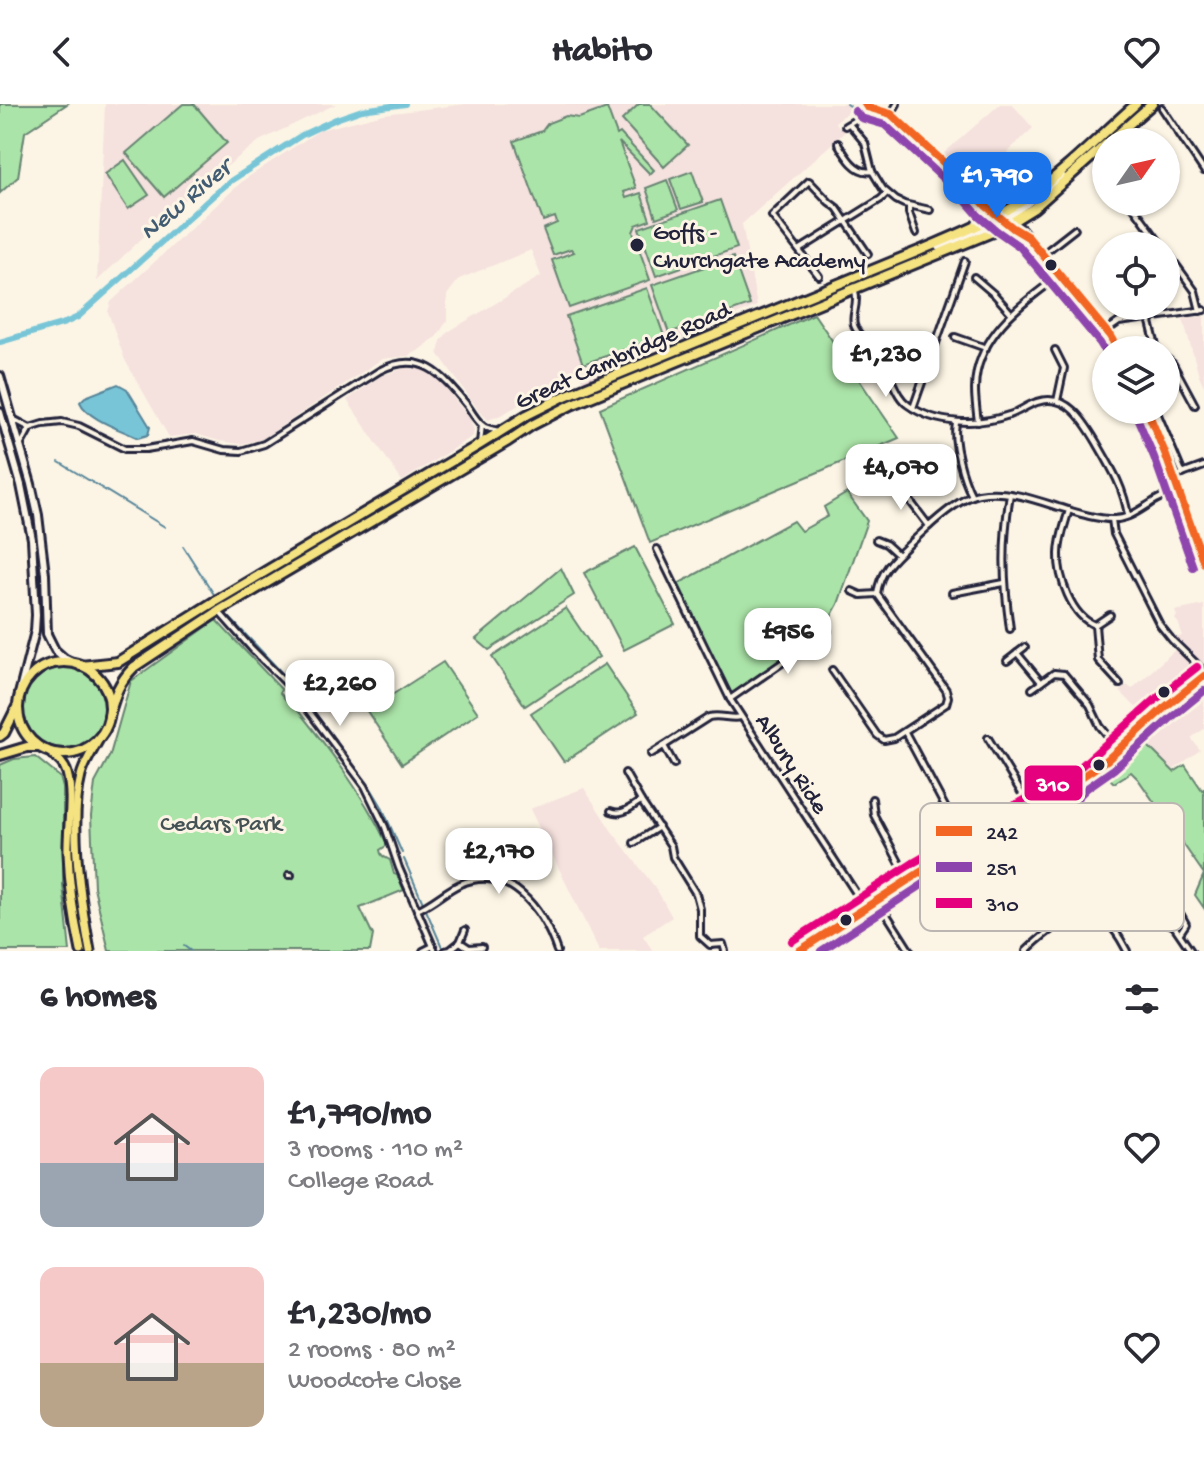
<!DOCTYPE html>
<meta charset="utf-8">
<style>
body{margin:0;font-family:"Gochi Hand",sans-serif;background:#f2f2f3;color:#2b2b33;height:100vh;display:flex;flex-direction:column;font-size:30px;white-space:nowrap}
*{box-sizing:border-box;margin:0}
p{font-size:26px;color:#7c7c81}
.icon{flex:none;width:44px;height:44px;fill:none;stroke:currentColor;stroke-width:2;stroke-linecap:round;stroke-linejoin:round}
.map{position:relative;height:847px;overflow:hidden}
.details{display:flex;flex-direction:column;background:#fff;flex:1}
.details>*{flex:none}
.needle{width:52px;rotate:56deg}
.fabs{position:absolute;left:1092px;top:24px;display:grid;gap:16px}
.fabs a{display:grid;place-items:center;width:88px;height:88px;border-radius:50%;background:#fff;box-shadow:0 2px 6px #0004;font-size:40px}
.price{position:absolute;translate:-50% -68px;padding:0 18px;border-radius:16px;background:#fff;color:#222;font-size:26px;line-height:52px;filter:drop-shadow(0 2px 4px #0008)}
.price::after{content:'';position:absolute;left:50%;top:48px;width:24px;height:18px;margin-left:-12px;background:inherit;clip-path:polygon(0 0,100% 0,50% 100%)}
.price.selected{background:#1a73e8;color:#fff}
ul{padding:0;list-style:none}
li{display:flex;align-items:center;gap:24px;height:200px;padding:0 40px}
li span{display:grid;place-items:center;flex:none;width:224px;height:160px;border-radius:16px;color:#555}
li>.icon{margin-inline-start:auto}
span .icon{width:96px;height:96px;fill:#fffc;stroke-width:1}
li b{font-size:34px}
h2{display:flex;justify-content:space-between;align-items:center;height:96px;padding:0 40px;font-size:34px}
header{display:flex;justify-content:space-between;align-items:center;height:104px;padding:0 40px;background:#fff;font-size:36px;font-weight:700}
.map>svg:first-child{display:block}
.built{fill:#f5e1de}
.green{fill:#abe4a8;stroke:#668372;stroke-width:2}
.water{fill:#78c5d7;stroke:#568499;stroke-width:2}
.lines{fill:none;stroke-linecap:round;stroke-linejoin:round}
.stream{stroke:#568499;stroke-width:2}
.canal{stroke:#78c5d7;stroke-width:6}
.street-casing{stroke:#22223b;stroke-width:10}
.secondary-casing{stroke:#22223b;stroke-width:12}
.primary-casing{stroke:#22223b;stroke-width:13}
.highway-casing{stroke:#22223b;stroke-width:14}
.street{stroke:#fcf5e5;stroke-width:4}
.secondary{stroke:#fcf5e5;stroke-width:6}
.primary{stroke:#f5e382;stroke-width:7}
.highway{stroke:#f5e382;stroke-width:8}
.bus-1-casing{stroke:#fcf5e5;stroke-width:14}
.bus-2-casing{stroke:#fcf5e5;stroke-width:14}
.bus-3-casing{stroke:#fcf5e5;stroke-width:14}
.bus-1{stroke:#f26522;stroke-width:8}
.bus-2{stroke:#8e44ad;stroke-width:8}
.bus-3{stroke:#e5007d;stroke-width:8}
.poi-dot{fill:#22223b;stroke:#fcf5e5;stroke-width:3}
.labels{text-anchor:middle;stroke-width:6;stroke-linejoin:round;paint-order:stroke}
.poi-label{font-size:24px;fill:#22223b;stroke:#fcf5e5;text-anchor:start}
.street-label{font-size:24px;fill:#22223b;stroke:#fcf5e5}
.park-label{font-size:24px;fill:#445256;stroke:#fcf5e5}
.water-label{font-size:26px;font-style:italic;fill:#405b72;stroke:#fcf5e5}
.key{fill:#fcf5e5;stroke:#bbb6b2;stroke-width:2}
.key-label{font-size:22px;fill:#22223b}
.line-badge{stroke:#fcf5e5;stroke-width:3}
.badge-label{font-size:22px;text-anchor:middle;font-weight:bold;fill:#fff}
</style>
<header><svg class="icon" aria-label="back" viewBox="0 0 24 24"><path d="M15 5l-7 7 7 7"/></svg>Habito<svg class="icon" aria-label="heart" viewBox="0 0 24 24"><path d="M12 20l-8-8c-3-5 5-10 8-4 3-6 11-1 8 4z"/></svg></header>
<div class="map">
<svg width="1204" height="847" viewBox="0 0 1204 847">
<rect width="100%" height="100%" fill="#fcf5e5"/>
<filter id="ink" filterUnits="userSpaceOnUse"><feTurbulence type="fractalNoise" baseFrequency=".0125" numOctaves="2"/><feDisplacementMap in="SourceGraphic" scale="16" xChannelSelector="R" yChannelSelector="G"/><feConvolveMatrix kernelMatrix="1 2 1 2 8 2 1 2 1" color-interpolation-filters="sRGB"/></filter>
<g filter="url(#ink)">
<g class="built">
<polygon points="105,0 336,0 259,37 175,103 97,177"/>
<polygon points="466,0 845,0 853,4 835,18 840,24 847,26 742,120 757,202 583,278 578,268 501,311 488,316 477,304 438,249 441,237 448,228 541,172 531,146 459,175 447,191 447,217 437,232 418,247 408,252 382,255 262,335 241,340 219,337 196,330 169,333 125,256 108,208 111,198 245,75 320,26 384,10"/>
<polygon points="1000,0 1012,0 1033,24 1007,48 1028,73 999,101 943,50"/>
<polygon points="1204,212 1204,282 1199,271 1183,215"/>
<polygon points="405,264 421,265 440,277 470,315 474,326 473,332 402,377 347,296 381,272"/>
<polygon points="1204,501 1204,558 1202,560 1174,534 1182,532 1179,520 1175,515 1177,512 1175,507"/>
<polygon points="1176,545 1183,549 1198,567 1145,613 1120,587 1127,581 1132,585"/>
<polygon points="1204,584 1204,625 1191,634 1200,646 1173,666 1141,635 1185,592"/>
<polygon points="584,684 611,726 657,786 672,813 643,832 653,847 599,847 530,705"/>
</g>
<g class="green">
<polygon points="0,0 67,0 25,28 18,73 0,89"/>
<polygon points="183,0 194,0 227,39 164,93 126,49"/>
<polygon points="639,0 650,0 688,41 664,63 622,16"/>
<polygon points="607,4 617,31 620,29 654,66 650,70 619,38 636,84 624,88 626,94 641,89 650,116 636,121 633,128 650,176 569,204 552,156 574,148 571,145 553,151 543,125 557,119 555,113 543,117 514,37 542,27 548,19 566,12 579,14"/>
<polygon points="125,56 149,91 128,105 105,70"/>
<polygon points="692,67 703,98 681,105 670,75"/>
<polygon points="667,76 678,106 656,114 646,84"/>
<polygon points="720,96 737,144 656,172 639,124"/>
<polygon points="733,153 750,201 669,229 652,181"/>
<polygon points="647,184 664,232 583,260 566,212"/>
<polygon points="814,210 899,334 650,439 600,304"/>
<polygon points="847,389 867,417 838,500 826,522 732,591 676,481 793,417 801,427 828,412 824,403"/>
<polygon points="635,443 675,520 624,546 584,469"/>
<polygon points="561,464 574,491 489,546 476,535"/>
<polygon points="566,504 599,553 525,602 492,553"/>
<path d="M216,516L281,585L280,589L286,596L291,598C327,642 361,686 386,738V742L380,746C381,753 385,753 390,756L394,770L397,771L404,786L360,804L373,831L370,847H109L94,783L91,712L95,679L110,651L131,577Z"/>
<polygon points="443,558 478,609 402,660 367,607"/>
<polygon points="605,560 638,609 564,658 531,609"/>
<circle cx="63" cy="604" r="42"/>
<polygon points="1143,637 1174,668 1185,661 1202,686 1204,685 1204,804 1195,791 1204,770 1138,675 1131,668 1114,679 1105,670"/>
<polygon points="35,653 60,673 63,684 63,781 70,847 0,847 0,661 14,655"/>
</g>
<path class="water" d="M118,280L127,285L150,323L148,331L138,334C122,326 87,315 80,298L85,293Z"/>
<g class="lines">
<g class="stream">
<polyline points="847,0 853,4"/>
<polyline points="870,13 876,15 887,30 911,41"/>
<polyline points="1062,183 1096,227"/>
<polyline points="1142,306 1143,312 1140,318 1160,362"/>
<polyline points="59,358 165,423"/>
<polyline points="183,442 215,492"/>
<polyline points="230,514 285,572"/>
<polyline points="299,587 372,686 381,701 402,749"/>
<polyline points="404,755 442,843"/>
<polyline points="184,842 191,847"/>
</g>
<polyline class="canal" points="0,238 65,219 78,213 215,90 232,76 302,31 336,15 362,6 405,0"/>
<g class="street-casing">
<g id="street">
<polyline points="1162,4 1204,67"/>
<polyline points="891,10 897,0"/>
<polyline points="850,21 865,39 872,67 883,85 896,96 904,100 930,106"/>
<polyline points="845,22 855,16 866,3"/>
<path d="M838,39C845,51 856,71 872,67"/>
<polyline points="1130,98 1162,142"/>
<polyline points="909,102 909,109 916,129"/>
<polyline points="799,146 881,95 887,89"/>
<polyline points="1166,147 1195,187 1200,207"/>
<polyline points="1043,150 1075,125"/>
<polyline points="819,172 772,112 809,77 829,98 837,104 868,150"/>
<polyline points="974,173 995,191 1011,209"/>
<path d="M855,187C859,200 851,211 854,221C856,228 862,233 866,238"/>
<polyline points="1149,214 1157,246"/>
<polyline points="1106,227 1119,218 1204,206"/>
<polyline points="955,233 986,244"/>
<polyline points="1055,246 1064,264 1057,297"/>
<polyline points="1166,254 1173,260 1195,301"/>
<path d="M882,260C892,272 895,292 908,301C936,321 978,322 1009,311C1019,308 1027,301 1037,298C1067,288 1084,317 1097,339C1111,363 1124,384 1128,412"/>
<polyline points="913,304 965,157"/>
<polyline points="1156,306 1183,370"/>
<path d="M13,315L30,324L43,320L62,318L79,322L125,345H146L193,337L224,346L241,347L264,340L379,267C421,245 442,270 467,301C471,307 476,316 482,321C487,325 494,326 500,327"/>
<path d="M978,318C976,301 973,284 977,267C987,224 1025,197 1058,173"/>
<path d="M956,319C952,338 963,375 972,392"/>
<polyline points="480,339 482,321"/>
<polyline points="20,342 30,324"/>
<polyline points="1174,373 1204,362"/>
<polyline points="893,376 901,385 929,422"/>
<path d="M1010,390C1002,440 1003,474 1010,525"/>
<path d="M1069,406C1065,420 1059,435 1059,450C1058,473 1071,512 1095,521L1098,556L1120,580"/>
<polyline points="1112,415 1114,430 1160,521 1172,536 1204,567"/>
<polyline points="876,436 886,440 897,450"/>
<polyline points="657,445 730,595 865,803"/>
<path d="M852,487L861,491L877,490C880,465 897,452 914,436C930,421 958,394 979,390C1005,385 1033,395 1058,403C1075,408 1094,415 1112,415C1129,416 1142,404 1156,396C1163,392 1171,389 1178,386"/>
<polyline points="952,489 1004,479"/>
<polyline points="220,509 252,545 293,586 365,682 385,723 399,764 435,847"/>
<polyline points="1095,521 1110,511"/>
<polyline points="1017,549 1041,578"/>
<polyline points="1007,557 1025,543"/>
<polyline points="832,566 877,631 884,636 894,634 946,600 948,593 946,586 877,490"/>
<polyline points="289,582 305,566 310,568"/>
<polyline points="1032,585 1054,569 1064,570 1090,601 1100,622 1119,645"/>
<polyline points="730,595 828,527"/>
<polyline points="905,628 966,742"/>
<polyline points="988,634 1032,706"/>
<polyline points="664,642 674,660"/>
<path d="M651,650L709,613C721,610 730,616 741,613"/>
<polyline points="625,669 641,697 671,742 673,753 696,790 700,805 700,832 710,841 723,840 725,847"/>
<polyline points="1068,686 1096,735 1144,803 1154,812 1174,822 1191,847"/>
<polyline points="872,695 874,711 908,775"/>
<path d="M611,707C623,712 631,703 641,697"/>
<polyline points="1085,715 1103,704 1113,706 1138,731 1170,775"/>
<polyline points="991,728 1002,748 1010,770 997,779"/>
<polyline points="634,739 659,723"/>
<polyline points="941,757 973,812"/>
<polyline points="289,771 291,771"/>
<polyline points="504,778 512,754"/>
<polyline points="877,795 910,847"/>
<path d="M417,806C433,799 445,787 460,780C510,759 543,806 557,847"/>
<polyline points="1167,818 1174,810 1181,811 1186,820 1180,829"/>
<polyline points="465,826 460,838 469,844 482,843"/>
<polyline points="423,847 433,842"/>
<polyline points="445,847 450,846 460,838"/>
<path d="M1026,847C1047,827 1080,797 1109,821C1117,827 1122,838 1127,847"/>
</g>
</g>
<g class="secondary-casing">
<g id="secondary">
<polyline points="865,0 867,3 891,10 968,81 975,84 1022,126 1077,194 1110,232 1118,246"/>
<polyline points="968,81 971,88 999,113"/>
<polyline points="1008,114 1063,73"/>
<polyline points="976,120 984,108 982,98"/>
<polyline points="939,143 1004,116 1010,117"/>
<polyline points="0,272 31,380 38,411 45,470 47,530 55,546 64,554 74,559"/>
<polyline points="1147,306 1165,349 1204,459"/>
<polyline points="0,308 21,381 32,435 36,511 35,527 19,590"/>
<polyline points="1092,669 1164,604 1204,572"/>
<path d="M799,847L919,769L1068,686C1077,679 1082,669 1093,667"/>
</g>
</g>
<g class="primary-casing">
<g id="primary">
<path d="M47,646C55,653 64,658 67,669C74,694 67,723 68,749C69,782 74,815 81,847"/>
<path d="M90,847C81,799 69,719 81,672C84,659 94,645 100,633"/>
</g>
</g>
<g class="highway-casing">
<g id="highway">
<polyline points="1109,38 1152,0"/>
<circle cx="64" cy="604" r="46"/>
<path d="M81,562L118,558L214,498L479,341L527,311L565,292L919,147C956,131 995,116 1029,93C1067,66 1101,31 1136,0"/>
<path d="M109,612C115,591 118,579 134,563L219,507L508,337L532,321L571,301L1002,124L1034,104L1106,40"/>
<polyline points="0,632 4,629 17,603"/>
<polyline points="0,651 27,643 38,643"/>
</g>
</g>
<use href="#street" class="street"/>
<use href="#secondary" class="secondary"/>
<use href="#primary" class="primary"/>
<use href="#highway" class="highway"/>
<g class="bus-1-casing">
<g id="bus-1">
<polyline points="865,0 867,3 891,10 968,81 986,102 1013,124 1028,133 1110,232 1118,246"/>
<polyline points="1147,306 1165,349 1204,459"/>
<polyline points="799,847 919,769 1068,686 1077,676 1107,656 1164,604 1204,572"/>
</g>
</g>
<g class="bus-2-casing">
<g id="bus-2">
<polyline points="855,7 861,14 885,21 959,89 978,111 997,127 1020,143 1100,239 1106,249"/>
<polyline points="1136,311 1154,353 1193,463"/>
<polyline points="821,847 925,779 1075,696 1087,684 1114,665 1172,613 1204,587"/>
</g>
</g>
<g class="bus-3-casing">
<polyline id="bus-3" points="792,837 913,759 1078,665 1156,595 1197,563"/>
</g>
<use href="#bus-1" class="bus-1"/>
<use href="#bus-2" class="bus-2"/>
<use href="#bus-3" class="bus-3"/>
</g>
</g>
<g class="poi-dot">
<circle cx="637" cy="141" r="8"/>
<circle cx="1051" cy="161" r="7"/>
<circle cx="1164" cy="588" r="7"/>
<circle cx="1099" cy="661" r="7"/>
<circle cx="846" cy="816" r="7"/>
</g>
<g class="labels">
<g class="poi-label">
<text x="653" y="135">Goffs -<tspan x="653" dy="28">Churchgate Academy</tspan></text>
</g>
<g class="street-label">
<text transform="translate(622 250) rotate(-24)" y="8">Great Cambridge Road</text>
<text transform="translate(793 659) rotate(57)" y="8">Albury Ride</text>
</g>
<g class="park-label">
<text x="221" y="726">Cedars Park</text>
</g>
<g class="water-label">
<text transform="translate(184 94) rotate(-40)" y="9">New River</text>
</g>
</g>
<rect x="920" y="699" width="264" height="128" rx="12" class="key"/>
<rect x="936" y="722" width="36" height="10" fill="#f26522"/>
<rect x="936" y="758" width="36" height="10" fill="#8e44ad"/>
<rect x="936" y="794" width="36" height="10" fill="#e5007d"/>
<g class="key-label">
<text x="986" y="735">242</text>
<text x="986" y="771">251</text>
<text x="986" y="807">310</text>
</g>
<rect class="line-badge" x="1023" y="660" width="61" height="38" rx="8" fill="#e5007d"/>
<g class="badge-label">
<text x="1053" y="687">310</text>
</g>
</svg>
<div class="fabs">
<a><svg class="needle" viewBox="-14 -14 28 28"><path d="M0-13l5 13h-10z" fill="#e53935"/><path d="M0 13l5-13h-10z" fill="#7c7c81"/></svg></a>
<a><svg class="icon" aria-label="locate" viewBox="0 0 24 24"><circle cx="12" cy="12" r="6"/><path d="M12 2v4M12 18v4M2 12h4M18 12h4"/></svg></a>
<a><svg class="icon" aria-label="layers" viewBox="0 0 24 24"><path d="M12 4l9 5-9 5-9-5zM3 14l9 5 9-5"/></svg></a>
</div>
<b class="price selected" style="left:997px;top:116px">£1,790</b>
<b class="price" style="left:886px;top:295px">£1,230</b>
<b class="price" style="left:901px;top:408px">£4,070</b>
<b class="price" style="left:788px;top:572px">£956</b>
<b class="price" style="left:340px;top:624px">£2,260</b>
<b class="price" style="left:499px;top:792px">£2,170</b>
</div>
<section class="details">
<h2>6 homes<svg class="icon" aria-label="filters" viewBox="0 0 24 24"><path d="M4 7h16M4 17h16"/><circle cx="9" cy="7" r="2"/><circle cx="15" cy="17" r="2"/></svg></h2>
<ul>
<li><span style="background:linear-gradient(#f6c9c9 60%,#9aa5b1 0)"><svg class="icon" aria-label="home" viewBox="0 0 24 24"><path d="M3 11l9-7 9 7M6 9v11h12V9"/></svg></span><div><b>£1,790/mo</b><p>3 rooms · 110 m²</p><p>College Road</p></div><svg class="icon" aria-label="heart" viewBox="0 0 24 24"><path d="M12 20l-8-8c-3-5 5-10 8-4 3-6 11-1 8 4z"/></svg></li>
<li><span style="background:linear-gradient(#f6c9c9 60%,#b9a48a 0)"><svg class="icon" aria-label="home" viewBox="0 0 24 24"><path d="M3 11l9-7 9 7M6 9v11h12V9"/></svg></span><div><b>£1,230/mo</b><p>2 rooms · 80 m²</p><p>Woodcote Close</p></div><svg class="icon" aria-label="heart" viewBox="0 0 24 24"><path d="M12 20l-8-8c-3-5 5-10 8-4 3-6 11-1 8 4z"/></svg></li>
</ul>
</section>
